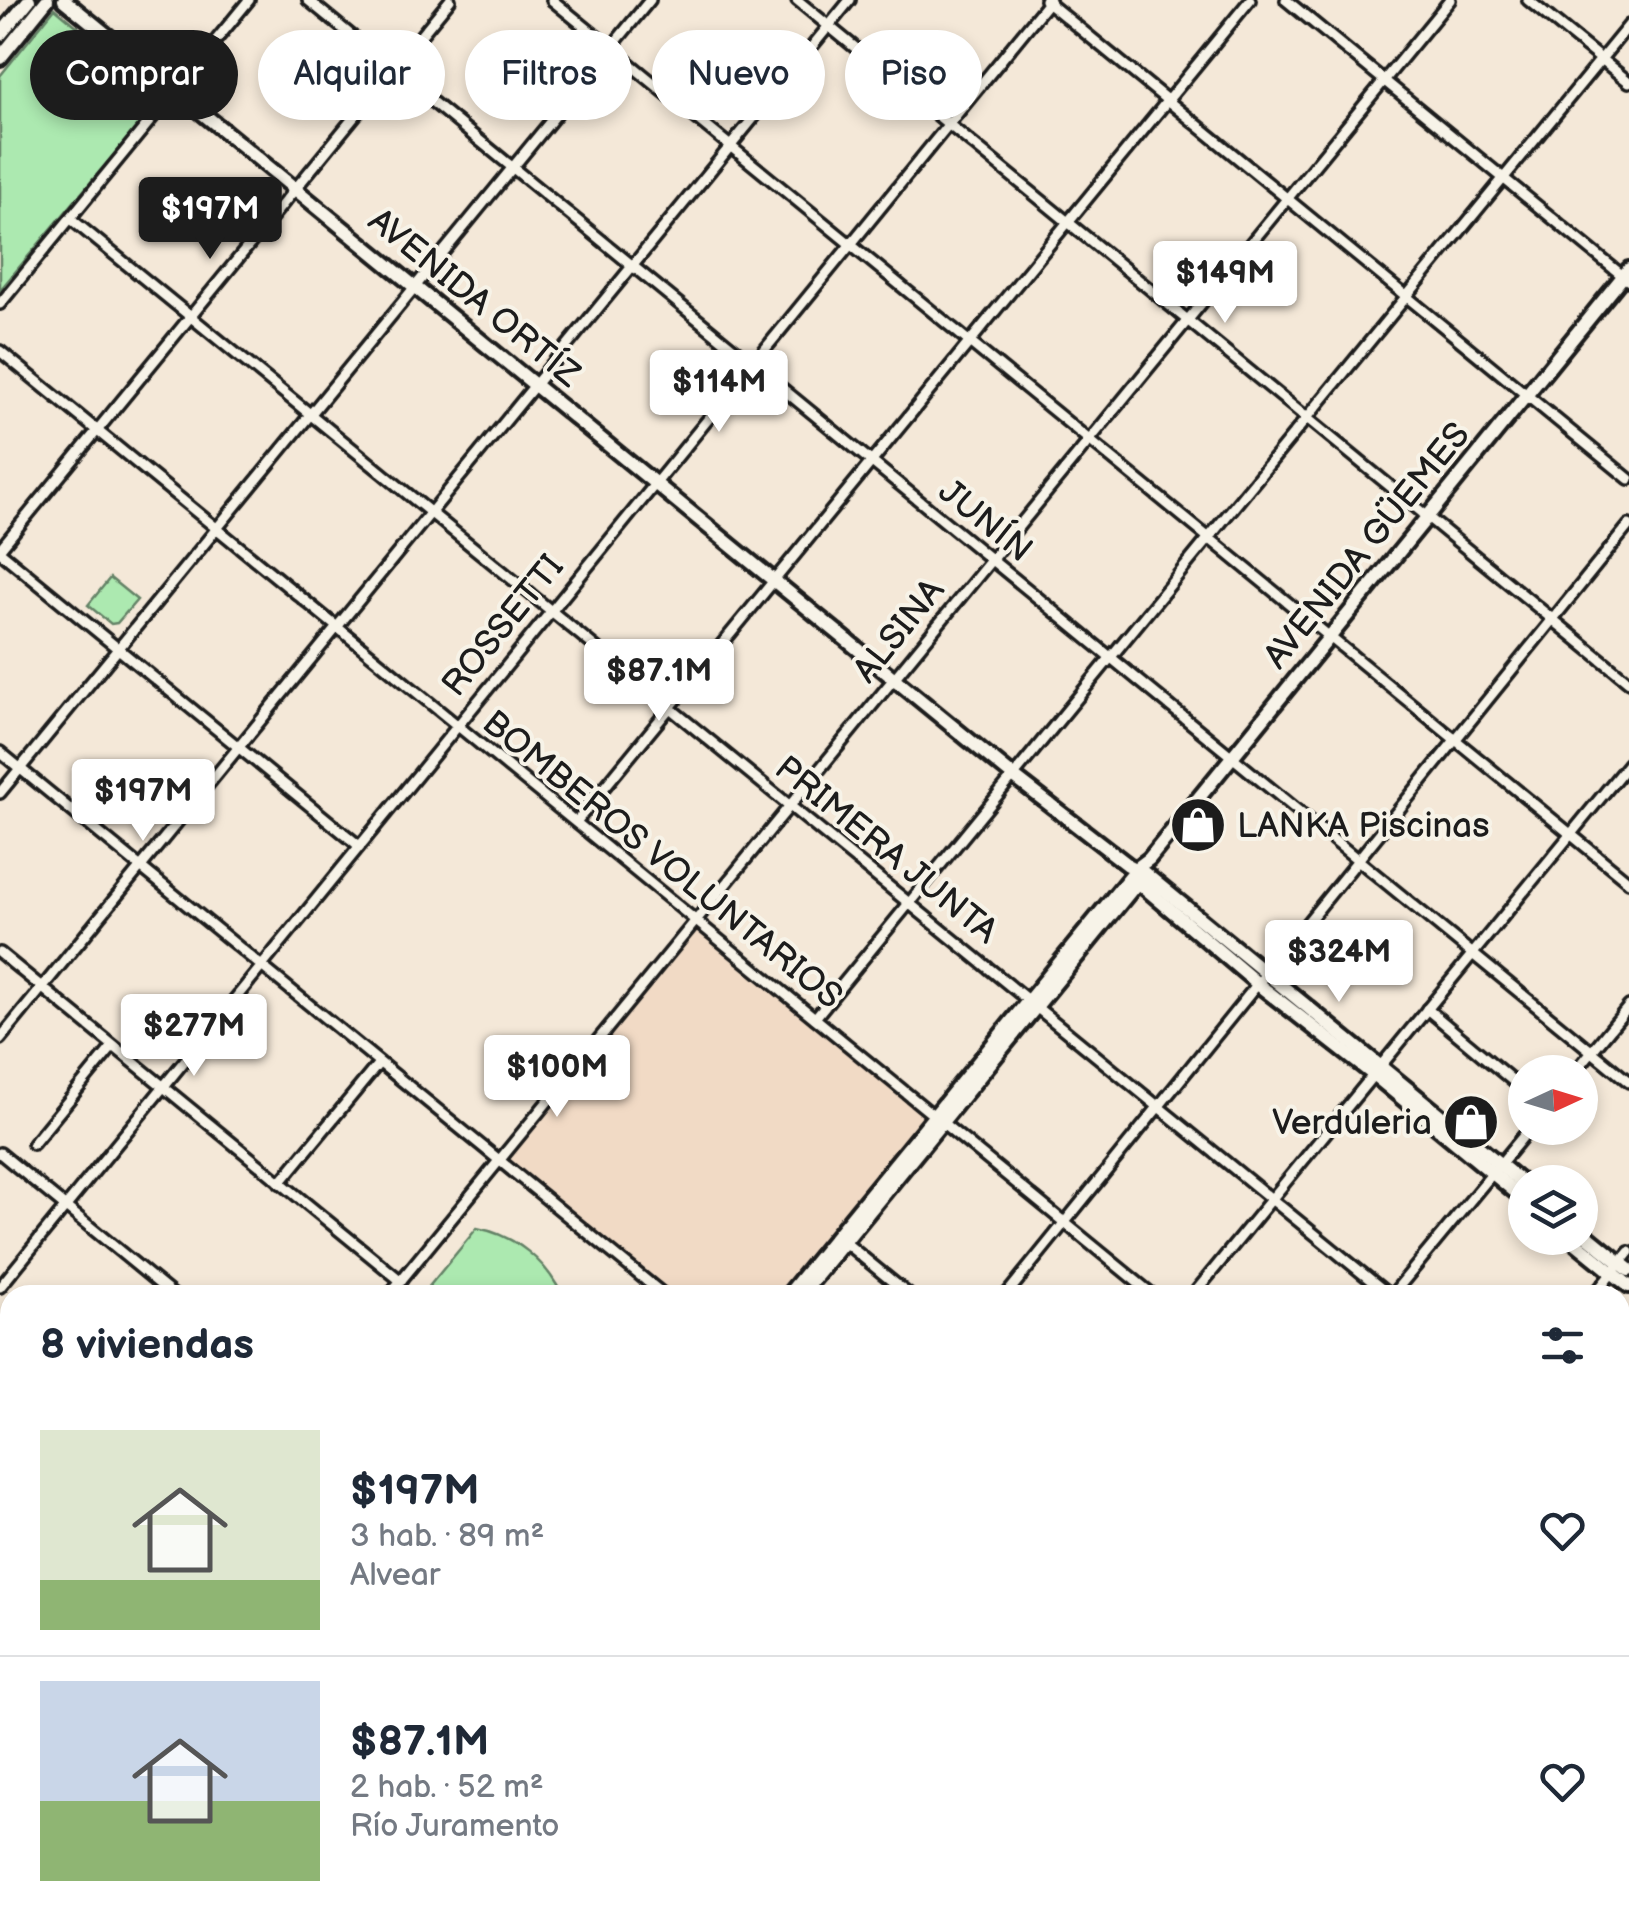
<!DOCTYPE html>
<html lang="es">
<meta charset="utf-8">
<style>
body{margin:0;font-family:"Balsamiq Sans",sans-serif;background:#f2f2f3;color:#1f2937;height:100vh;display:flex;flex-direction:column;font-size:38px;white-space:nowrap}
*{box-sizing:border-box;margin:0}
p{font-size:32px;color:#747a83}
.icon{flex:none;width:55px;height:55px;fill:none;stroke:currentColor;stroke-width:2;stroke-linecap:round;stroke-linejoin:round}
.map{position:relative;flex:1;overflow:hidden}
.sheet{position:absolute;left:0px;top:1285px;width:1630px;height:642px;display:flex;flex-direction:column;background:#fff;border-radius:30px 30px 0 0;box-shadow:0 5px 15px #0003}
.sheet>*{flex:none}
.hud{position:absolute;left:30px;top:30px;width:1000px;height:90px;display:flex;gap:20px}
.needle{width:65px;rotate:86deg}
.tools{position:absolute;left:1508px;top:1055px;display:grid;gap:20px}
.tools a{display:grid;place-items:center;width:90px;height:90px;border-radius:50%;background:#fff;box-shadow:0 5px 15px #0003;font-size:50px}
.price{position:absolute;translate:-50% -85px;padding:0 22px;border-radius:10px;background:#fff;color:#222;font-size:32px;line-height:65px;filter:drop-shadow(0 2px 5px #0008)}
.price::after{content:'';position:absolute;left:50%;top:60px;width:30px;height:22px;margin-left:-15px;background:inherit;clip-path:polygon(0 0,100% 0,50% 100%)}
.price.current{background:#1c1c1c;color:#fff}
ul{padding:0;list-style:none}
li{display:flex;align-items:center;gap:30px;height:250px;padding:0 40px}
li+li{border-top:2px solid #e0e1e3}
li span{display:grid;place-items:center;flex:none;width:280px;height:200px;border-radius:0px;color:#555}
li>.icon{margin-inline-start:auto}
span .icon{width:120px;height:120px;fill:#fffc;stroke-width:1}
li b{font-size:42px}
h2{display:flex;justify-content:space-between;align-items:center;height:120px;padding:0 40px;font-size:42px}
.pill{padding:0 35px;border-radius:45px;background:#fff;box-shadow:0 5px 15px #0003;font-size:35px;line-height:90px}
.pill.current{background:#1c1c1c;color:#fff}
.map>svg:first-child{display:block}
.built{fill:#f1dac5}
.green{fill:#ace9b0;stroke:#648266;stroke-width:2.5}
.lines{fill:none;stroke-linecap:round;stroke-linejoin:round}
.minor-casing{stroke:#1c1c1c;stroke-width:16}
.tertiary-casing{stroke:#1c1c1c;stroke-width:19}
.secondary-casing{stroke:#1c1c1c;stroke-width:20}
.minor{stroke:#f7f3e8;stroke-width:9}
.tertiary{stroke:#f7f3e8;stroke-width:11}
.secondary{stroke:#f7f3e8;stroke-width:12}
.labels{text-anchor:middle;stroke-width:8;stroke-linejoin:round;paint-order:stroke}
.street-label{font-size:35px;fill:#1c1c1c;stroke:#f7f3e8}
.poi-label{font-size:35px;fill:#1c1c1c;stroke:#f7f3e8;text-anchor:start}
</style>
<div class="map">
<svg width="1629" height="1926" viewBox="0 0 1629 1926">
<rect width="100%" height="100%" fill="#f4e8d8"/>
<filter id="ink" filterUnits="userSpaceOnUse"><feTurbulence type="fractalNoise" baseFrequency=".01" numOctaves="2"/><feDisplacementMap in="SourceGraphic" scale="20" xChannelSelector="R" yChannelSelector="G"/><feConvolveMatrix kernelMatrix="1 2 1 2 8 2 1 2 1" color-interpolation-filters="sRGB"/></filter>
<g filter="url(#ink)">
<polygon class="built" points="695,927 926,1116 781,1295 671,1295 504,1160"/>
<g class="green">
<polygon points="55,8 162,97 0,290 0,76"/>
<polygon points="110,578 137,600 117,623 111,624 88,605"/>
<path d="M477,1228C515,1235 546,1261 562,1295H422Z"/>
</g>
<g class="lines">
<g class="minor-casing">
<g id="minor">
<polyline points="308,0 1629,1082"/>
<polyline points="552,0 1629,882"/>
<polyline points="797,0 1629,682"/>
<polyline points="1045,0 1629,479"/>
<polyline points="1286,0 1629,281"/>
<polyline points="1528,0 1629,82"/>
<polyline points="71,219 1389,1295"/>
<polyline points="0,304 249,0"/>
<polyline points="0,351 1153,1295"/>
<polyline points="0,549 450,0"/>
<polyline points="0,552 358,845"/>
<polyline points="0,752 664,1295"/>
<polyline points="0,793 650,0"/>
<polyline points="576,822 1250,0"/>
<polyline points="0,953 401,1281"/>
<polyline points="1427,1009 1525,1091"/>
<polyline points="815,1018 1629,25"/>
<polyline points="0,1039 850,0"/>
<polyline points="1575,1072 1629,1006"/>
<polyline points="33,1144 113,1046"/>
<polyline points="0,1153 173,1295"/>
<polyline points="280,1183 379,1063"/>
<polyline points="842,1240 909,1295"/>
<polyline points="0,1287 1050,0"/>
<polyline points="389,1295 1450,0"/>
<polyline points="1006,1295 1629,525"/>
<polyline points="1193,1295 1629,763"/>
<polyline points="1392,1295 1530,1128"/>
<polyline points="1594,1295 1629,1252"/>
<polyline points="0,1352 10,1360"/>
<polyline points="1620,1506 1629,1495"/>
<polyline points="0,1524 10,1512"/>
<polyline points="1620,1678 1629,1685"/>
<polyline points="1620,1749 1629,1738"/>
<polyline points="0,1772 10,1760"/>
<polyline points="189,1918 199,1926"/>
<polyline points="933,1918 944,1926"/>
<polyline points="1432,1918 1443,1926"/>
<polyline points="71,1926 78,1918"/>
<polyline points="486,1926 493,1918"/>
<polyline points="676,1926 682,1918"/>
<polyline points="1075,1926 1082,1918"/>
<polyline points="1482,1926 1488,1918"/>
</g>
</g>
<g class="tertiary-casing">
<polyline id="tertiary" points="455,1918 465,1926"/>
</g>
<g class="secondary-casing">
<g id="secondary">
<polyline points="64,0 1013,776 1128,865 1144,873 1525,1185"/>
<polyline points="0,35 29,0"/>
<polyline points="0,58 47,0"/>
<polyline points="1132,877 1259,985 1374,1075 1525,1200"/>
<polyline points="1580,1230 1629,1270"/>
<polyline points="1570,1238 1629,1286"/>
<polyline points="788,1295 1137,868 1149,859 1629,269"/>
<polyline points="801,1295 1137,883"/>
<polyline points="0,1544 10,1552"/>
<polyline points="0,1557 10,1565"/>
<polyline points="268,1926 276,1918"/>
<polyline points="285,1926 292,1918"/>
</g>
</g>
<use href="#minor" class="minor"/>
<use href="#tertiary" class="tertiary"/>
<use href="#secondary" class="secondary"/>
</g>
</g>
<defs>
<g id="shop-disc" transform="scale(2.875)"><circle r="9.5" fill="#1c1c1c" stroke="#f7f3e8"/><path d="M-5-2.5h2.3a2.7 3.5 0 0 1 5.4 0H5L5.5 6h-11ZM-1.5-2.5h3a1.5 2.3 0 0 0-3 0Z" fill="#fff"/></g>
</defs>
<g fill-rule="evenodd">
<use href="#shop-disc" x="1198" y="825"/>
<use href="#shop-disc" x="1471" y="1122"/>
</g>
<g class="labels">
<g class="street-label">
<text transform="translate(475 297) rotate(39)" y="12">AVENIDA ORTÍZ</text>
<text transform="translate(986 520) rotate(39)" y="12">JUNÍN</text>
<text transform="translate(1366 545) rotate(-51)" y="12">AVENIDA GÜEMES</text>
<text transform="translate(502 625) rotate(-51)" y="12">ROSSETTI</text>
<text transform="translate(898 630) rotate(-51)" y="12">ALSINA</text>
<text transform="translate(887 849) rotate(39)" y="12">PRIMERA JUNTA</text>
<text transform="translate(663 859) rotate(39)" y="12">BOMBEROS VOLUNTARIOS</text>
</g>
<g class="poi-label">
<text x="1237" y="837">LANKA Piscinas</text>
<text x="1432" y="1134" text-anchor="end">Verduleria</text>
</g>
</g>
</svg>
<div class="tools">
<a><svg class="needle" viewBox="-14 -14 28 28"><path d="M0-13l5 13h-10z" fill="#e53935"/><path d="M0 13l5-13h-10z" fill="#747a83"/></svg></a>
<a><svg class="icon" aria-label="layers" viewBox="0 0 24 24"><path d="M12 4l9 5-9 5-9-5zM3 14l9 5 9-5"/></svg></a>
</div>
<b class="price current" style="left:210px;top:262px">$197M</b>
<b class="price" style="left:1225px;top:326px">$149M</b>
<b class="price" style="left:719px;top:435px">$114M</b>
<b class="price" style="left:659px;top:724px">$87.1M</b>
<b class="price" style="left:143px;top:844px">$197M</b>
<b class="price" style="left:1339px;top:1005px">$324M</b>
<b class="price" style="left:194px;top:1079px">$277M</b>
<b class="price" style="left:557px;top:1120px">$100M</b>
<div class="hud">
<a class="pill current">Comprar</a>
<a class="pill">Alquilar</a>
<a class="pill">Filtros</a>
<a class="pill">Nuevo</a>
<a class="pill">Piso</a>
</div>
<section class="sheet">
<h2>8 viviendas<svg class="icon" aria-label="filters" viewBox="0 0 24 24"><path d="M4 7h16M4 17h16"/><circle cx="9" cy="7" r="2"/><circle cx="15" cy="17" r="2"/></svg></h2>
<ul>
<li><span style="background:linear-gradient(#dfe7d0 75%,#8fb573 0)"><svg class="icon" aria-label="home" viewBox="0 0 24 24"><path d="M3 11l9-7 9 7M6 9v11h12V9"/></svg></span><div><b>$197M</b><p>3 hab. · 89 m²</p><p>Alvear</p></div><svg class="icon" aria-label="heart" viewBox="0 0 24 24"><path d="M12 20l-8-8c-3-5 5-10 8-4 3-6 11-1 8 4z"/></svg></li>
<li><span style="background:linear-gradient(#c9d6e8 60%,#8fb573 0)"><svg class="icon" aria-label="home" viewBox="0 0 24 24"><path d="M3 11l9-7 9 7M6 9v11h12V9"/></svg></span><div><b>$87.1M</b><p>2 hab. · 52 m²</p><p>Río Juramento</p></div><svg class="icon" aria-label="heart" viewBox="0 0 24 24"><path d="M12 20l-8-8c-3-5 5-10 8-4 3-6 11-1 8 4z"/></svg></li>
</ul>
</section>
</div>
